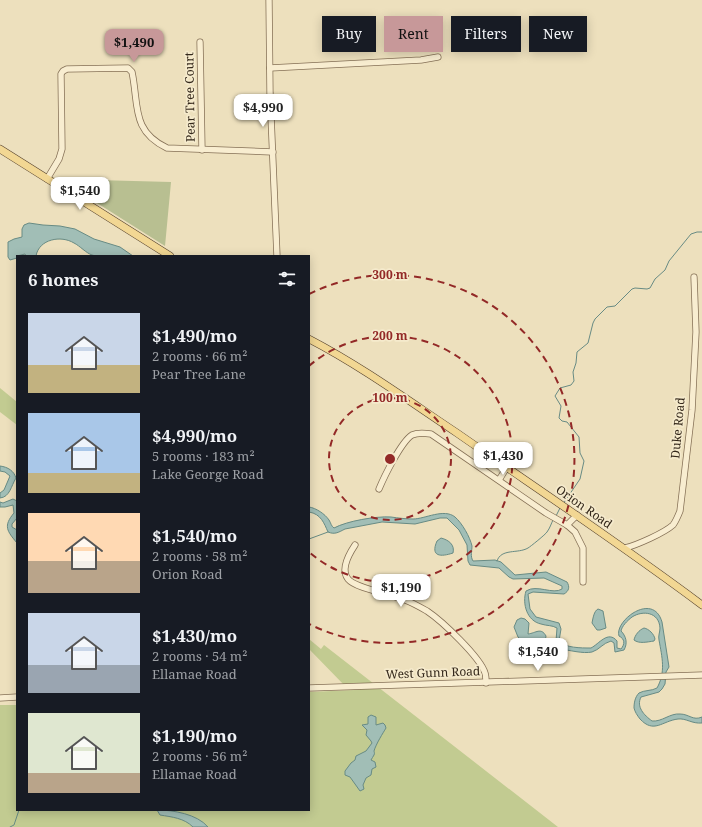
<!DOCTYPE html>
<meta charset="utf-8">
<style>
body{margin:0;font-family:"Noto Serif",serif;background:#242831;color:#f1f3f6;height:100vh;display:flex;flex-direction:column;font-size:15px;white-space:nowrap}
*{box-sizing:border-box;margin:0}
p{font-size:13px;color:#9ea1a6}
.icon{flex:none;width:22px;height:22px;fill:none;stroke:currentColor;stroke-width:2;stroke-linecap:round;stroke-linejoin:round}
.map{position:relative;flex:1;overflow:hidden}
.drawer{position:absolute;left:16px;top:255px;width:294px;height:556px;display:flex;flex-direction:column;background:#171b24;border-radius:0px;box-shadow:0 2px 10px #0003}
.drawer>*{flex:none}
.guide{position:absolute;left:322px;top:16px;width:320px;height:36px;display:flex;gap:8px}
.price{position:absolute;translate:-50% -34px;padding:0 9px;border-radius:8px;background:#fff;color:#222;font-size:13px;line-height:26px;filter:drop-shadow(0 1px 2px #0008)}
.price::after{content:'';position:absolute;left:50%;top:24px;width:12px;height:9px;margin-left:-6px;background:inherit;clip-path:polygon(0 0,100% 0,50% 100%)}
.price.current{background:#c79899;color:#111}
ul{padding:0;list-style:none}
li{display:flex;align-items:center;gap:12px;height:100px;padding:0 12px}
li span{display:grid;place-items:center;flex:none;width:112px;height:80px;border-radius:0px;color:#555}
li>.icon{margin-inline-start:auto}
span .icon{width:48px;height:48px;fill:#fffc;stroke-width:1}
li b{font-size:17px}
h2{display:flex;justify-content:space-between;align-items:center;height:48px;padding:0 12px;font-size:17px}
.pill{padding:0 14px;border-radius:0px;background:#171b24;box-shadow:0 2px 10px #0003;font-size:14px;line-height:36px}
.pill.current{background:#c79899;color:#111}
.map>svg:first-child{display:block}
.green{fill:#c2cb91}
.cemetery{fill:#b8bf91}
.water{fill:#a1beb6;stroke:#688b84}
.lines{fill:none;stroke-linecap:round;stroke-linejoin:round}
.stream{stroke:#688b84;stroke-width:1}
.minor-casing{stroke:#857056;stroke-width:7}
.major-casing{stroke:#523e2b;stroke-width:8}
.minor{stroke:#f8edd0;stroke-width:5.5}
.major{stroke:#f2d793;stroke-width:7}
.ring{fill:none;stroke:#932927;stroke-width:2;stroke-dasharray:7 5}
.labels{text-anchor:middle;stroke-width:3.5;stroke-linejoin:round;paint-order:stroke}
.street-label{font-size:12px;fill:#34281b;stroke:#f5eacc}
.centre{fill:#932927;stroke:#f5eacc;stroke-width:2}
.ring-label{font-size:12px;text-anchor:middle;font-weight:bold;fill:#932927;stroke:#f5eacc;stroke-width:3.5;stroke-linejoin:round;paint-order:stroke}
</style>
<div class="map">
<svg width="702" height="827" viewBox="0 0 702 827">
<rect width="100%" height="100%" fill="#ede0bd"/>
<g class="green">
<polygon points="0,388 17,402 17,425 0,412"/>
<polygon points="309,639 321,649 324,645 558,827 0,827 0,705 17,705 17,810 309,810 309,692 354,690 349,686 345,686 309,649"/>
</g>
<polygon class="cemetery" points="59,179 171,182 165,246"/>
<g class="water">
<path d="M29,223L43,225L60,226L75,229L94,239L120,247L133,256C124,256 99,258 92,255C86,253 80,246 74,243C61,235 39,239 36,256H26L25,254L17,256V258L10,260L8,257V242L14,239L22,237V229L24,225Z"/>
<path d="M0,466C8,467 14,471 16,478C11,486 10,497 0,498V493L4,490L10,476L5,472L0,471Z"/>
<path d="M13,499L17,501V518L12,524V527L17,530V543C7,531 3,526 14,513L13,505L5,507H0V502L3,503Z"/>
<path d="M309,507C316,508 325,514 329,520C331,523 331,526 334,528C347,521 376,516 391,517C398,518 406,519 413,519C425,519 444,508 455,517C462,523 470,537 472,546C472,551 470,556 473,561L495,560L501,562L515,575L546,572L567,582C570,587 569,591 564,594L533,592L528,594L530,609L536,617L559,623L561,629L559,641C565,648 581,648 591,648C599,644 608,630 617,641V648L621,649C625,644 625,639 619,636C614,621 653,591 662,622L669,667L666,672L665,684L662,689L659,692L641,697C636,707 644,715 652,721C662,722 670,713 680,714C689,714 693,721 702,717V723C692,724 686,718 678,719C662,721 654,734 640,719C637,715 635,712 634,708C634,703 635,697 639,693C644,690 652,691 657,688C666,672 662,657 659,640C658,636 660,632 660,628C659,612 643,610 632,617C627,621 622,626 621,631C626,636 628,643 624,650L615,652L614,643L611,641C603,643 599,650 592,652C583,654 569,650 560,649L556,641L557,628C552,625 547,626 541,624C527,621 522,604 526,591C537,584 553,595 562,589V586L544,578L513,579L509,577L499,568L470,565L468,561L467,545L459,530L447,518H440L415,524L382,522L345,529C339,532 335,535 328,532C324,523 321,514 309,512Z"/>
<path d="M441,538C449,540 455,545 453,553C441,557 430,557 437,541Z"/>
<path d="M598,609L603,611L606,628L600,630H597L592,623C593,618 594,611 598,609Z"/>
<path d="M521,618L525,619L529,623L528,634C536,633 541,627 546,636L545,643L541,650L533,651L518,637L514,627L517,620Z"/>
<path d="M644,628C649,629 654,634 655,639L654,641C647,642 639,644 634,640C635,635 639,630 644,628Z"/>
<path d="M371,715L376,717V725L383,723L385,725L386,728C383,733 376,744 374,751C374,752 375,753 374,755C373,757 372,758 371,760L375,762L376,767L372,769L371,775L366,778L363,785L364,789L360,791L350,777L345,775V771L351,763L355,760L356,756L366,751L372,743L371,741L366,735L367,730L362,725L368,724V717Z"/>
<path d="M157,810C173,810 197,814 208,827H193C184,818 172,817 160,815Z"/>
</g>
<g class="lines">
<g class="stream">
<polyline points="563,504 580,479 584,461 580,453 579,437 567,422 562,421 559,418 561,406 555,396 560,388 571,385 574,381 573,372 576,363 577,352 588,343 593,323 595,319 607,307 615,306 632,289 635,288 647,289 650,288 655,279 665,270 669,261 691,234 697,232 702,232"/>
<polyline points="556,516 560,508"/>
<polyline points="309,539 328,532"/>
<path d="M497,561C501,548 518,554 528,548C530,547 546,534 547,532C550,528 551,524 553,520"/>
<polyline points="10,827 14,825 19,810"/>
</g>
<g class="minor-casing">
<g id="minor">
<polyline points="269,0 270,93 277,256"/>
<polyline points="200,42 202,150"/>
<polyline points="270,68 421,60 438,57"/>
<path d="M47,179L59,159L62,149L61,74L63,71L67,69L128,68L132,72C139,105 131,131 167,148L273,152"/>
<polyline points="499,480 507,467"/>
<path d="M379,489C384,477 401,442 412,435C418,432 425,433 431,434L546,513L567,525L575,532L583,548V582"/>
<polyline points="567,525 577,515"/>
<path d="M355,545C349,554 340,569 348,579C356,589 392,594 405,600C413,603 420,607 427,611C442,621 480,657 485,673C486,676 486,680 486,683"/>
<path d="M625,548C637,545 664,533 673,525C676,521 678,516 680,511L692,410L696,332L694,277"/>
<polyline points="309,688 702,675"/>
<polyline points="0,698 17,697"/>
</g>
</g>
<g class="major-casing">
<g id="major">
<polyline points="0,149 170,256"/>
<path d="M309,339C361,366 409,401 457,433C539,490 622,545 702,605"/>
</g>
</g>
<use href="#minor" class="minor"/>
<use href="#major" class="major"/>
</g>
<g class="ring">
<circle cx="390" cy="459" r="61"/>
<path d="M309 366A123 123 0 1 1 309 552"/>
<path d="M309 294A184 184 0 1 1 309 624"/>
</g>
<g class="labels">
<g class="street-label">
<text transform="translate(190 97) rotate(-91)" y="4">Pear Tree Court</text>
<text transform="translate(678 428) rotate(-85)" y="4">Duke Road</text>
<text transform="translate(584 507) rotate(35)" y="4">Orion Road</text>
<text transform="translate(433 673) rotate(-2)" y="4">West Gunn Road</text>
</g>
</g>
<circle cx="390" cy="459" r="6" class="centre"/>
<g class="ring-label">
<text x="390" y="279">300 m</text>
<text x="390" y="340">200 m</text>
<text x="390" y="402">100 m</text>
</g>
</svg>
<b class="price current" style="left:134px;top:63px">$1,490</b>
<b class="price" style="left:263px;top:128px">$4,990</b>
<b class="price" style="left:80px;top:211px">$1,540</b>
<b class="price" style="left:503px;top:476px">$1,430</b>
<b class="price" style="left:401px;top:608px">$1,190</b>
<b class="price" style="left:538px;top:672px">$1,540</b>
<div class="guide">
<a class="pill">Buy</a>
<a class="pill current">Rent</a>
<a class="pill">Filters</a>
<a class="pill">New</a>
</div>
<section class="drawer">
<h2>6 homes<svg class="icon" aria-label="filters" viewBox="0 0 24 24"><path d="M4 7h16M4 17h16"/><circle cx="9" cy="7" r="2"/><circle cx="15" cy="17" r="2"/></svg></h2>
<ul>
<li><span style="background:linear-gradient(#c9d6e8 65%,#c2b280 0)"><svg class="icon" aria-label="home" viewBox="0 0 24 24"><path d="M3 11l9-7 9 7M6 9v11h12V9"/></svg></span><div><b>$1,490/mo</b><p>2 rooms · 66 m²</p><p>Pear Tree Lane</p></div></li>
<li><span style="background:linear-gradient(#a9c7e8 75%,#c2b280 0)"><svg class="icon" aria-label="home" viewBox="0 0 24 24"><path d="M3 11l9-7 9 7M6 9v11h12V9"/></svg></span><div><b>$4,990/mo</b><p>5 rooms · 183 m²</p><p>Lake George Road</p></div></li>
<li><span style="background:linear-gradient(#ffd9b3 60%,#b9a48a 0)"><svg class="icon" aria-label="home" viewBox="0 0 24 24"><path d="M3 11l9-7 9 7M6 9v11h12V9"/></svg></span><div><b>$1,540/mo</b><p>2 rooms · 58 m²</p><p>Orion Road</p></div></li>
<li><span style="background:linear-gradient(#c9d6e8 65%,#9aa5b1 0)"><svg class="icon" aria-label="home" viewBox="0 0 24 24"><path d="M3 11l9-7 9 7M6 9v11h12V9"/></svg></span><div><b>$1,430/mo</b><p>2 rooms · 54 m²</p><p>Ellamae Road</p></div></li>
<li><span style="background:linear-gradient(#dfe7d0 75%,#b9a48a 0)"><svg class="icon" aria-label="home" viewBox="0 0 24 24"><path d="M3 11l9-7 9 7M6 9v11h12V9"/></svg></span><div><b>$1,190/mo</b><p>2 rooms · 56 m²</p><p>Ellamae Road</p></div></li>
</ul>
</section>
</div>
